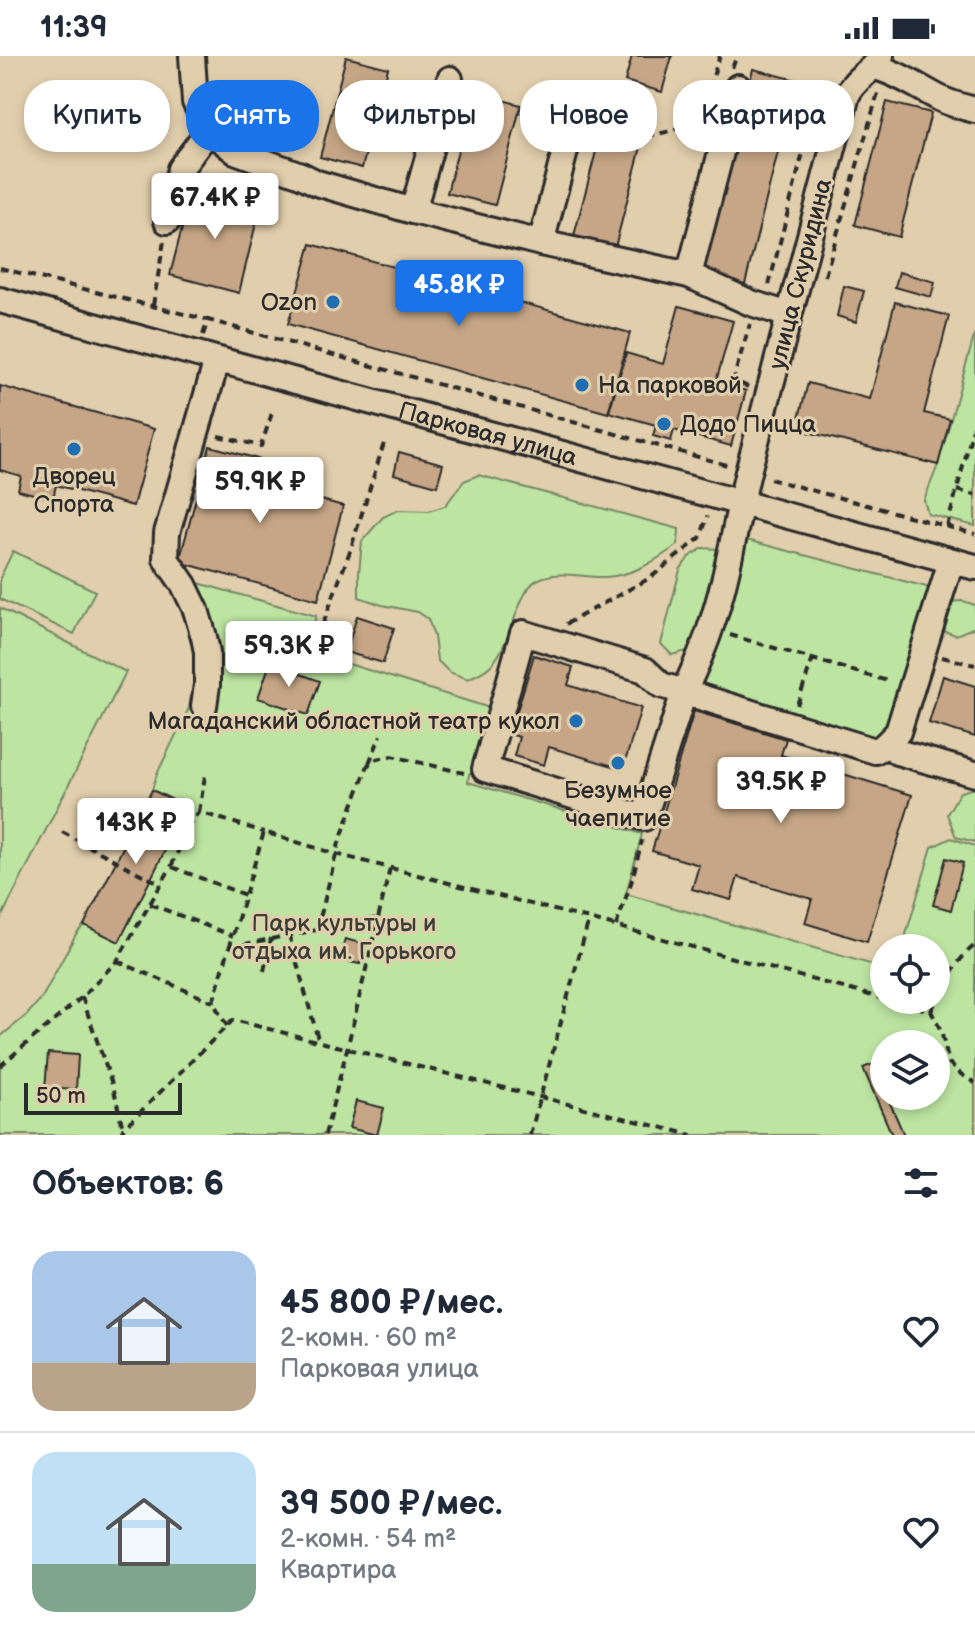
<!DOCTYPE html>
<html lang="ru">
<meta charset="utf-8">
<style>
body{margin:0;font-family:"Balsamiq Sans",sans-serif;background:#f6f6f7;color:#1f2937;height:100vh;display:flex;flex-direction:column;font-size:30px;white-space:nowrap}
*{box-sizing:border-box;margin:0}
p{font-size:26px;color:#747a83}
.icon{flex:none;width:44px;height:44px;fill:none;stroke:currentColor;stroke-width:2;stroke-linecap:round;stroke-linejoin:round}
.map{position:relative;height:1079px;overflow:hidden}
.details{display:flex;flex-direction:column;background:#fff;flex:1}
.details>*{flex:none}
.top-card{position:absolute;left:24px;top:24px;width:928px;height:72px;display:flex;gap:16px}
.tools{position:absolute;left:870px;top:878px;display:grid;gap:16px}
.tools a{display:grid;place-items:center;width:80px;height:80px;border-radius:50%;background:#fff;box-shadow:0 4px 12px #0003;font-size:40px}
.scale{position:absolute;left:24px;bottom:20px;width:158px;box-sizing:border-box;padding-left:8px;border:4px solid #2b2b2b;border-top:0;font-size:22px;line-height:28px;white-space:nowrap;color:#2b2b2b;-webkit-text-stroke:6px #e1ceac;paint-order:stroke}
.price{position:absolute;translate:-50% -68px;padding:0 18px;border-radius:8px;background:#fff;color:#222;font-size:26px;line-height:52px;filter:drop-shadow(0 2px 4px #0008)}
.price::after{content:'';position:absolute;left:50%;top:48px;width:24px;height:18px;margin-left:-12px;background:inherit;clip-path:polygon(0 0,100% 0,50% 100%)}
.price.on{background:#1a73e8;color:#fff}
ul{padding:0;list-style:none}
li{display:flex;align-items:center;gap:24px;height:200px;padding:0 32px}
li+li{border-top:2px solid #e0e1e3}
li span{display:grid;place-items:center;flex:none;width:224px;height:160px;border-radius:24px;color:#555}
li>.icon{margin-inline-start:auto}
span .icon{width:96px;height:96px;fill:#fffc;stroke-width:1}
li b{font-size:34px}
h2{display:flex;justify-content:space-between;align-items:center;height:96px;padding:0 32px;font-size:34px}
.pill{padding:0 28px;border-radius:32px;background:#fff;box-shadow:0 4px 12px #0003;font-size:28px;line-height:72px}
.pill.on{background:#1a73e8;color:#fff}
.status{display:flex;justify-content:space-between;align-items:center;height:56px;padding:0 40px;background:#fff;direction:ltr}
.status svg{height:22px;fill:currentColor}
.map>svg:first-child{display:block}
.green{fill:#bde5a1;stroke:#748866;stroke-width:2;fill-rule:evenodd}
.building{fill:#c6a686;stroke:#2b2b2b;stroke-width:2}
.lines{fill:none;stroke-linecap:round;stroke-linejoin:round}
.minor-casing{stroke:#2b2b2b;stroke-width:30}
.path{stroke:#2b2b2b;stroke-width:4;stroke-dasharray:8 6;stroke-linecap:butt}
.minor{stroke:#e1ceac;stroke-width:24}
.poi-dot{fill:#1f6fb2;stroke:#e1ceac;stroke-width:3}
.labels{text-anchor:middle;stroke-width:6;stroke-linejoin:round;paint-order:stroke}
.street-label{font-size:24px;fill:#2b2b2b;stroke:#e1ceac}
.poi-label{font-size:24px;fill:#2b2b2b;stroke:#e1ceac;text-anchor:end}
.park-label{font-size:24px;fill:#3a3e37;stroke:#e1ceac}
</style>
<div class="status"><b>11:39</b><svg viewBox="0 0 49 12"><path d="M0 12V9h3v3zM5 12V6h3v6zM10 12V3h3v9zM15 12V0h3v12zM26 1h20v11H26zM47 4h2v5h-2z"/></svg></div>
<div class="map">
<svg width="975" height="1079" viewBox="0 0 975 1079">
<rect width="100%" height="100%" fill="#e1ceac"/>
<filter id="ink" filterUnits="userSpaceOnUse"><feTurbulence type="fractalNoise" baseFrequency=".0125" numOctaves="2"/><feDisplacementMap in="SourceGraphic" scale="16" xChannelSelector="R" yChannelSelector="G"/><feConvolveMatrix kernelMatrix="1 2 1 2 8 2 1 2 1" color-interpolation-filters="sRGB"/></filter>
<g filter="url(#ink)">
<g class="green">
<polygon points="975,277 975,470 928,458 924,444 938,409"/>
<path d="M478,419L679,473L678,489C654,505 636,519 605,521C583,522 558,513 537,524C517,535 511,591 490,610C484,616 475,619 468,623L449,616L437,604L434,580L428,563L418,556L382,549L359,541V517L362,485L383,461L398,454L429,455L445,450L464,425Z"/>
<polygon points="735,481 942,535 883,691 684,636"/>
<polygon points="703,492 719,493 694,580 687,595 672,599 661,588 680,514 689,501"/>
<polygon points="13,495 95,535 74,578 0,543 0,522"/>
<path d="M191,525L316,560L307,595L493,653L479,710L469,718L468,726L642,778L626,838L884,912V944H936V892H902L932,791L951,782L975,790V1079H0V981L27,959L43,940L76,878L186,751L152,734L157,718L189,652L194,622V605L192,585L182,550ZM884,988H936V1040H884Z"/>
<polygon points="963,545 975,549 975,571 956,579 934,572 944,546"/>
<polygon points="0,552 126,616 0,864"/>
<polygon points="975,732 975,786 956,781 947,758 960,736"/>
</g>
<g class="building">
<polygon points="632,0 672,0 662,36 625,25"/>
<polygon points="346,1 388,12 362,112 320,101"/>
<polygon points="753,13 796,24 745,228 702,217"/>
<polygon points="473,36 521,49 495,149 447,137"/>
<polygon points="887,46 931,57 899,181 855,169"/>
<polygon points="600,80 641,91 615,191 574,180"/>
<polygon points="192,133 260,151 239,237 170,219"/>
<polygon points="311,188 630,277 608,357 288,268"/>
<polygon points="899,216 935,226 931,241 895,231"/>
<polygon points="844,230 864,235 856,266 837,260"/>
<polygon points="895,246 949,260 924,357 950,363 938,409 796,373 808,327 870,343"/>
<polygon points="679,250 733,265 716,326 746,335 731,390 674,374 671,385 653,380 656,369 609,356 626,297 663,308"/>
<polygon points="0,330 154,373 133,450 56,429 53,443 18,434 21,420 0,414"/>
<polygon points="210,390 306,416 300,438 343,450 318,544 179,506"/>
<polygon points="399,396 443,408 437,430 394,418"/>
<polygon points="357,560 394,572 383,607 346,596"/>
<polygon points="534,599 573,611 568,629 641,652 623,713 549,691 544,709 514,700 519,681 510,678"/>
<polygon points="270,607 320,625 308,659 258,642"/>
<polygon points="943,620 975,630 975,681 929,667"/>
<polygon points="694,655 786,683 781,699 912,739 867,886 805,867 812,843 738,821 731,844 692,833 699,809 652,795"/>
<polygon points="152,734 187,751 119,886 84,869"/>
<polygon points="946,802 963,807 951,854 933,849"/>
<polygon points="345,883 364,888 360,908 340,904"/>
<polygon points="48,997 78,999 76,1034 45,1032"/>
<polygon points="873,1008 884,1033 884,1040 887,1040 904,1079 892,1079 863,1012"/>
<polygon points="356,1045 384,1052 377,1079 349,1072"/>
</g>
<g class="lines">
<g class="minor-casing">
<g id="minor">
<polyline points="192,0 195,46 209,74 235,95 301,119 317,127 413,155 541,187 689,219 751,247 789,259"/>
<path d="M881,0C871,17 856,20 847,39L748,416C735,468 728,522 710,573C703,595 693,615 684,636L875,695L883,691L898,676L951,505"/>
<path d="M875,11C898,17 918,31 939,42C950,48 963,51 975,54"/>
<polyline points="413,155 450,23"/>
<polyline points="167,165 180,113 209,74"/>
<polyline points="541,187 575,57"/>
<polyline points="689,219 738,31"/>
<path id="s1" d="M0,244L975,511"/>
<polygon points="523,577 645,614 661,629 684,636 644,762 485,713"/>
<polyline points="204,650 207,629 207,596 204,581 196,554 184,529 166,503 167,477 217,304"/>
<polyline points="890,685 897,696 975,718"/>
</g>
</g>
<g class="path">
<polyline points="732,12 737,0"/>
<path d="M647,80C661,77 678,75 690,65C704,54 713,18 720,0"/>
<polyline points="0,212 208,264"/>
<polyline points="825,220 878,37"/>
<polyline points="769,229 808,77 814,74"/>
<polyline points="153,249 164,185"/>
<polyline points="203,279 208,264 727,409"/>
<polyline points="748,331 733,324 750,268"/>
<polyline points="218,380 261,390 273,354"/>
<polyline points="770,423 975,478"/>
<polyline points="957,434 975,439"/>
<polyline points="947,471 975,365"/>
<polyline points="566,568 650,522 700,482 708,460"/>
<polyline points="730,579 891,626"/>
<polyline points="942,601 975,609"/>
<polyline points="230,617 257,603 316,587 350,495 385,384"/>
<polyline points="797,649 813,602"/>
<polyline points="369,707 381,679"/>
<polyline points="199,756 205,720"/>
<polyline points="62,776 150,823 162,827"/>
<polyline points="172,811 245,839"/>
<polyline points="150,848 233,880"/>
<polyline points="616,870 632,824 642,784"/>
<polyline points="317,874 339,787 368,709 377,703 392,700 464,717"/>
<polyline points="289,879 319,986"/>
<polyline points="230,891 378,862"/>
<polyline points="117,905 213,946"/>
<polyline points="264,915 271,882"/>
<polyline points="82,941 114,1034 123,1073"/>
<polyline points="889,944 931,955 941,975 949,1007 962,1019 975,1027"/>
<path d="M931,955C943,931 954,906 975,889"/>
<polyline points="227,970 213,946 264,776 336,798 589,863 884,943"/>
<polyline points="0,1010 82,941 117,905 171,811 192,764 199,756 264,776"/>
<polyline points="121,1079 123,1073 233,964 692,1079"/>
<polyline points="325,1079 347,993 390,812"/>
<polyline points="530,1079 589,863"/>
</g>
<use href="#minor" class="minor"/>
</g>
</g>
<g class="poi-dot">
<circle cx="333" cy="246" r="8"/>
<circle cx="582" cy="329" r="8"/>
<circle cx="664" cy="368" r="8"/>
<circle cx="74" cy="393" r="8"/>
<circle cx="576" cy="665" r="8"/>
<circle cx="618" cy="707" r="8"/>
</g>
<g class="labels">
<g class="street-label">
<text transform="translate(800 218) rotate(-76)" y="8">улица Скуридина</text>
<text dy="8" stroke="none"><textPath href="#s1" startOffset="506">Парковая улица</textPath></text>
</g>
<g class="poi-label">
<text x="317" y="254">Ozon</text>
<text x="598" y="337" text-anchor="start">На парковой</text>
<text x="680" y="376" text-anchor="start">Додо Пицца</text>
<text x="74" y="428" text-anchor="middle">Дворец<tspan x="74" dy="28">Спорта</tspan></text>
<text x="560" y="673">Магаданский областной театр кукол</text>
<text x="618" y="742" text-anchor="middle">Безумное<tspan x="618" dy="28">чаепитие</tspan></text>
</g>
<g class="park-label">
<text x="344" y="875">Парк культуры и<tspan x="344" dy="28">отдыха им. Горького</tspan></text>
</g>
</g>
</svg>
<div class="tools">
<a><svg class="icon" aria-label="locate" viewBox="0 0 24 24"><circle cx="12" cy="12" r="6"/><path d="M12 2v4M12 18v4M2 12h4M18 12h4"/></svg></a>
<a><svg class="icon" aria-label="layers" viewBox="0 0 24 24"><path d="M12 4l9 5-9 5-9-5zM3 14l9 5 9-5"/></svg></a>
</div>
<div class="scale">50 m</div>
<b class="price" style="left:215px;top:185px">67.4K ₽</b>
<b class="price on" style="left:459px;top:272px">45.8K ₽</b>
<b class="price" style="left:260px;top:469px">59.9K ₽</b>
<b class="price" style="left:289px;top:633px">59.3K ₽</b>
<b class="price" style="left:781px;top:769px">39.5K ₽</b>
<b class="price" style="left:136px;top:810px">143K ₽</b>
<div class="top-card">
<a class="pill">Купить</a>
<a class="pill on">Снять</a>
<a class="pill">Фильтры</a>
<a class="pill">Новое</a>
<a class="pill">Квартира</a>
</div>
</div>
<section class="details">
<h2>Объектов: 6<svg class="icon" aria-label="filters" viewBox="0 0 24 24"><path d="M4 7h16M4 17h16"/><circle cx="9" cy="7" r="2"/><circle cx="15" cy="17" r="2"/></svg></h2>
<ul>
<li><span style="background:linear-gradient(#a9c7e8 70%,#b9a48a 0)"><svg class="icon" aria-label="home" viewBox="0 0 24 24"><path d="M3 11l9-7 9 7M6 9v11h12V9"/></svg></span><div><b>45 800 ₽/мес.</b><p>2-комн. · 60 m²</p><p>Парковая улица</p></div><svg class="icon" aria-label="heart" viewBox="0 0 24 24"><path d="M12 20l-8-8c-3-5 5-10 8-4 3-6 11-1 8 4z"/></svg></li>
<li><span style="background:linear-gradient(#bfe0f5 70%,#7fa58c 0)"><svg class="icon" aria-label="home" viewBox="0 0 24 24"><path d="M3 11l9-7 9 7M6 9v11h12V9"/></svg></span><div><b>39 500 ₽/мес.</b><p>2-комн. · 54 m²</p><p>Квартира</p></div><svg class="icon" aria-label="heart" viewBox="0 0 24 24"><path d="M12 20l-8-8c-3-5 5-10 8-4 3-6 11-1 8 4z"/></svg></li>
</ul>
</section>
